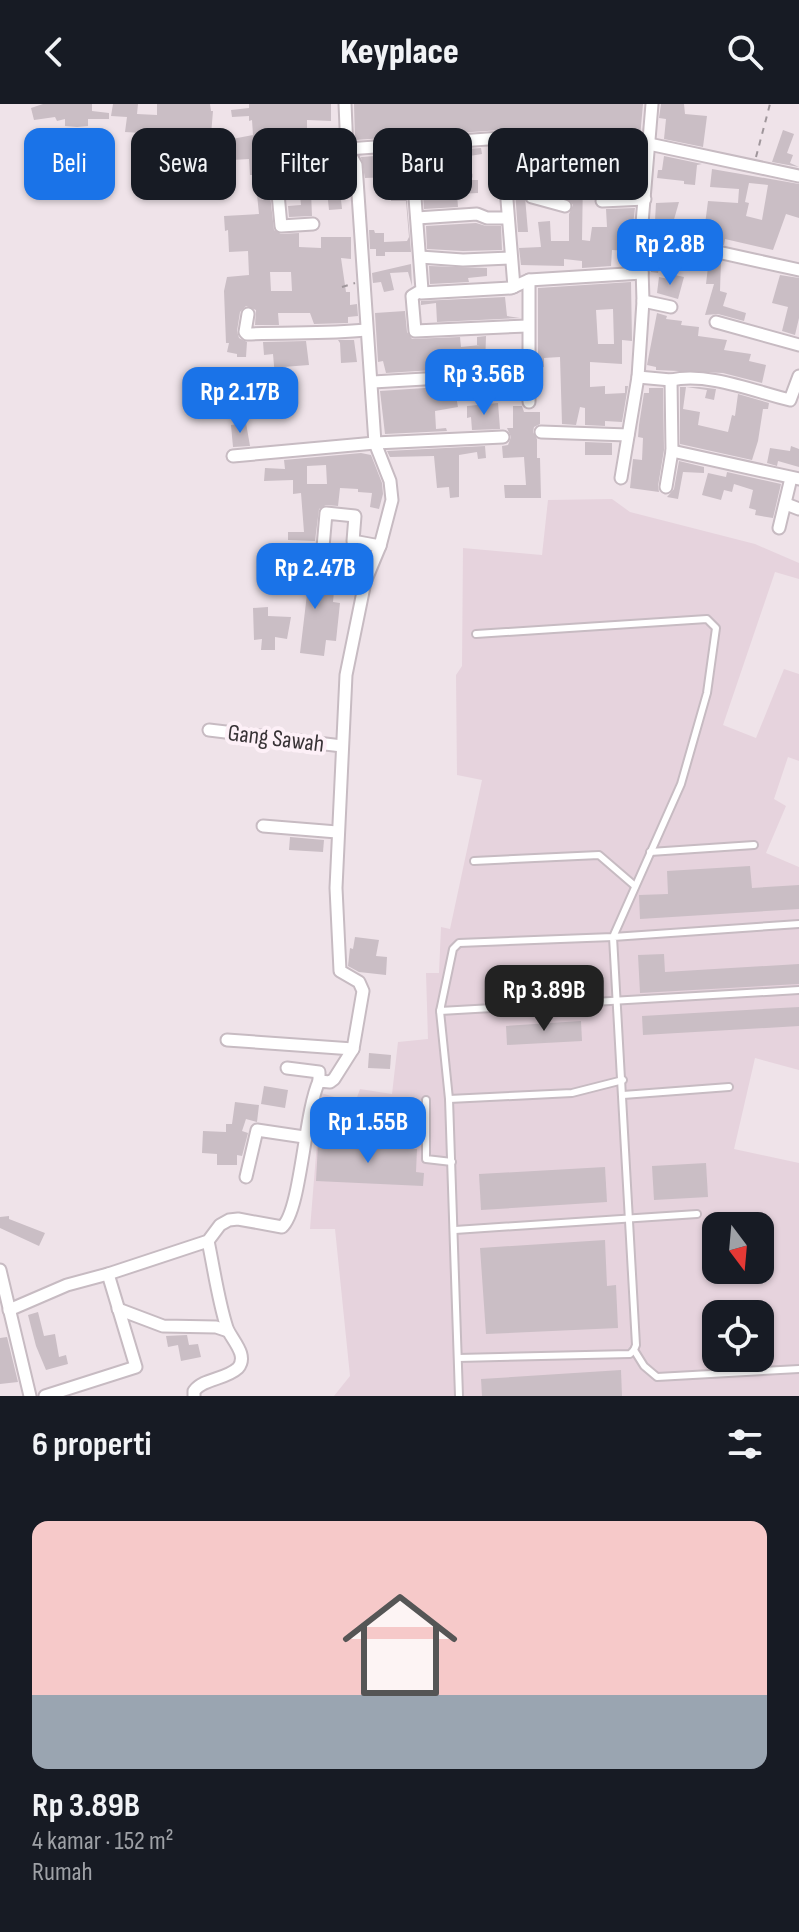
<!DOCTYPE html>
<html lang="id">
<meta charset="utf-8">
<style>
body{margin:0;font-family:"Sofia Sans Condensed",sans-serif;background:#242831;color:#f1f3f6;height:100vh;display:flex;flex-direction:column;font-size:30px;white-space:nowrap}
*{box-sizing:border-box;margin:0}
p{font-size:26px;color:#9ea1a6}
.icon{flex:none;width:44px;height:44px;fill:none;stroke:currentColor;stroke-width:2;stroke-linecap:round;stroke-linejoin:round}
.map{position:relative;height:1292px;overflow:hidden}
.side{display:flex;flex-direction:column;background:#171b24;flex:1}
.side>*{flex:none}
.top-card{position:absolute;left:24px;top:24px;width:752px;height:72px;display:flex;gap:16px}
.needle{width:52px;rotate:164deg}
.buttons{position:absolute;left:702px;top:1108px;display:grid;gap:16px}
.buttons a{display:grid;place-items:center;width:72px;height:72px;border-radius:16px;background:#171b24;box-shadow:0 2px 6px #0004;font-size:40px}
.price{position:absolute;translate:-50% -68px;padding:0 18px;border-radius:16px;background:#1a73e8;color:#fff;font-size:26px;line-height:52px;filter:drop-shadow(0 2px 4px #0008)}
.price::after{content:'';position:absolute;left:50%;top:48px;width:24px;height:18px;margin-left:-12px;background:inherit;clip-path:polygon(0 0,100% 0,50% 100%)}
.price.on{background:#222;color:#fff}
ul{padding:0;list-style:none}
li{display:grid;align-content:center;gap:16px;height:424px;padding:0 32px}
li+li{border-top:2px solid #363941}
li span{display:grid;place-items:center;height:248px;border-radius:16px;color:#555}
li>.icon{margin-inline-start:auto}
span .icon{width:144px;height:144px;fill:#fffc;stroke-width:1}
li b{font-size:34px}
h2{display:flex;justify-content:space-between;align-items:center;height:96px;padding:0 32px;font-size:34px}
.tag{padding:0 28px;border-radius:16px;background:#171b24;box-shadow:0 2px 6px #0004;font-size:28px;line-height:72px}
.tag.on{background:#1a73e8;color:#fff}
header{display:flex;justify-content:space-between;align-items:center;height:104px;padding:0 32px;background:#171b24;font-size:36px;font-weight:800}
.map>svg:first-child{display:block}
.built{fill:#e6d3dd;fill-rule:evenodd}
.building{fill:#cabec5;fill-rule:evenodd}
.lines{fill:none;stroke-linecap:round;stroke-linejoin:round}
.lane-casing{stroke:#c7bbc2;stroke-width:10}
.street-casing{stroke:#c7bbc2;stroke-width:15}
.path{stroke:#9f969b;stroke-width:2;stroke-dasharray:6 6;stroke-linecap:butt}
.lane{stroke:#fff;stroke-width:6}
.street{stroke:#fff;stroke-width:11}
.labels{text-anchor:middle;stroke-width:8;stroke-linejoin:round;paint-order:stroke}
.street-label{font-size:24px;fill:#373235;stroke:#fdf0f7}
</style>
<header><svg class="icon" aria-label="back" viewBox="0 0 24 24"><path d="M15 5l-7 7 7 7"/></svg>Keyplace<svg class="icon" aria-label="search" viewBox="0 0 24 24"><circle cx="10" cy="10" r="6"/><path d="M15 15l6 6"/></svg></header>
<div class="map">
<svg width="799" height="1292" viewBox="0 0 799 1292">
<rect width="100%" height="100%" fill="#efe3e9"/>
<path class="built" d="M612,395L630,408L755,440L799,459V475L775,468L723,621L756,634L784,565L799,570V657L788,653L774,695L786,702L766,749L799,763V966L755,954L734,1045L799,1059V1292H334L350,1272L335,1125H310L321,989L355,999L360,985L392,990L398,938L428,935L426,869H439L441,823L450,825L482,676L457,671L456,571L462,562L463,444L542,451L548,396ZM716,1122H760V1166H716ZM716,1210H760V1254H716Z"/>
<g class="building">
<polygon points="43,0 92,0 92,7 109,9 109,15 88,15 88,22 77,23 65,22 65,15 57,17 55,13 34,16 31,4"/>
<polygon points="113,0 138,0 137,10 157,11 157,0 210,0 211,7 213,7 211,31 185,31 185,24 157,25 157,30 125,28 127,13 111,12"/>
<path d="M249,0H331V17L307,16V29H302V51L310,52L279,55L264,59L265,82H269L274,126L281,130L299,129V143L321,144V133H351V155L341,154L346,188H350V201L357,200L358,212L348,213V219L314,220L310,209H278L279,221H255L256,206L246,202L240,208L237,227L239,234L247,238L246,253H237V250L227,248L229,239H226L224,187L227,173L249,171L248,147L229,148L228,126L225,127L224,112L259,110L255,71H250L249,55L232,56V88H222V57L219,58L218,48L234,45L232,35L253,31L252,16L249,17V12L232,13L231,6L249,4ZM270,168H291L292,187H271Z"/>
<polygon points="354,0 643,0 640,33 619,32 620,25 562,29 501,26 355,36"/>
<polygon points="661,0 684,0 685,10 707,12 703,43 664,35 666,15 659,14"/>
<polygon points="783,26 794,30 787,49 793,51 790,59 799,63 772,58"/>
<polygon points="481,44 482,50 451,55 450,63 421,61 420,48"/>
<polygon points="547,45 562,46 562,73 583,73 582,136 590,137 592,123 607,123 606,105 635,104 630,147 612,146 611,162 582,164 582,157 564,155 564,162 521,161 519,144 541,143 538,118 550,117 551,137 569,137 569,110 573,101 568,94 568,87 540,86 541,65 547,64"/>
<polygon points="583,48 639,50 635,84 628,83 627,87 597,90 599,82 607,83 608,60 584,61"/>
<polygon points="403,50 411,148 385,148 385,152 376,152 376,145 370,145 369,126 374,126 375,129 384,129 384,138 407,137 409,133 406,97 391,97 391,73 365,74 361,53"/>
<polygon points="664,52 702,60 697,61 695,81 684,80 684,77 657,74 658,66 662,66"/>
<polygon points="522,58 528,128 518,128 513,59"/>
<polygon points="348,63 349,85 340,86 342,105 329,106 327,87 311,88 312,112 289,113 288,102 301,101 298,70 339,67"/>
<path d="M712,65L799,80V114L786,110L773,146L725,135L724,141L703,136L708,97L738,99L739,85L710,83ZM749,79L768,81L762,116L746,112L749,99L745,98Z"/>
<polygon points="472,76 478,76 478,89 457,90 458,103 424,105 422,78 464,80"/>
<polygon points="679,98 673,119 655,117 656,99"/>
<polygon points="476,119 486,122 501,122 502,146 463,147 427,145 426,122"/>
<polygon points="656,143 721,157 720,187 727,189 723,202 746,209 744,217 718,210 705,211 714,180 706,180 708,163 682,155 680,161 661,156 658,169 651,168 650,158"/>
<polygon points="411,160 412,182 408,168 390,169 394,186 384,188 381,178 373,179 372,169"/>
<polygon points="429,162 487,164 487,172 468,174 469,178 430,180"/>
<polygon points="675,171 684,173 678,195 657,189 659,173 673,176"/>
<polygon points="780,171 799,174 799,214 795,231 782,227 788,203 772,199"/>
<path d="M631,178L632,237L622,236V260L590,258V283L605,282V290L625,289V282H628L622,318L605,317V322L585,321V304L580,303L576,321L562,320L560,253L544,254V263L538,264V184ZM613,205L614,240H598L596,206Z"/>
<polygon points="505,193 507,212 520,214 437,218 436,199 421,201 421,197"/>
<polygon points="405,207 407,228 412,235 460,233 461,243 480,241 477,241 477,233 486,232 485,263 475,264 474,255 456,257 457,262 450,265 386,269 383,257 378,258 375,209"/>
<polygon points="657,209 667,212 666,215 682,217 681,221 699,223 698,232 727,236 724,246 751,250 749,257 766,261 762,279 723,269 656,266 656,263 647,261"/>
<polygon points="338,236 354,236 357,258 341,259 340,239"/>
<polygon points="306,237 309,261 283,263 286,295 293,294 295,308 279,310 279,308 263,310 263,306 247,308 245,289 276,284 273,250 264,251 263,238"/>
<polygon points="454,282 458,303 435,307 436,325 446,324 447,327 385,330 380,287"/>
<polygon points="680,283 699,283 716,285 714,296 705,294 707,286 686,283 683,305 700,308 698,321 728,328 732,311 735,312 738,290 769,299 768,305 763,305 758,337 752,356 680,340"/>
<polygon points="649,284 663,284 664,346 658,382 659,388 630,384 633,355 642,356 643,334 638,333 639,321 644,289 649,289"/>
<polygon points="498,299 500,325 472,326 471,313 467,314 467,302"/>
<polygon points="513,302 522,302 524,308 540,308 540,320 534,323 533,328 537,335 537,354 540,354 541,394 505,394 504,381 526,381 524,353 503,354 502,342 508,341 511,333 507,324 513,324"/>
<polygon points="246,319 250,342 233,343 231,321"/>
<polygon points="585,338 612,339 612,351 585,351"/>
<polygon points="485,342 486,354 478,355 477,348 459,351 459,393 450,394 449,383 437,384 434,352 390,353 387,347"/>
<polygon points="791,342 799,345 799,363 778,357 777,362 767,359 770,344 790,347"/>
<path d="M361,349L371,351L382,379L383,390L379,405L370,403L372,389L358,388V385L340,384L338,402L326,401L319,405L315,437L288,436V428H304L301,389L293,390V376L264,377L265,364L285,365L284,356ZM326,361L327,380H307V362Z"/>
<polygon points="679,357 704,363 704,369 683,368 678,395 667,393 674,385"/>
<polygon points="727,368 781,380 773,414 755,411 756,406 749,404 753,386 734,380 732,388 724,386 721,396 702,391 708,369 726,373"/>
<polygon points="290,456 313,457 311,485 334,487 333,498 340,499 336,537 326,536 324,552 300,549 307,490 295,488 294,467 290,467"/>
<polygon points="268,503 268,512 291,513 287,535 275,533 275,546 261,546 262,535 254,536 253,504"/>
<polygon points="290,733 324,736 323,748 289,746"/>
<polygon points="750,762 752,784 799,781 799,805 640,815 639,791 668,790 667,767"/>
<polygon points="355,833 379,836 376,852 387,853 386,871 359,868 348,862 350,844 353,845"/>
<polygon points="664,850 665,868 799,860 799,880 640,889 638,851"/>
<polygon points="582,874 583,893 508,897 507,879"/>
<polygon points="799,903 799,922 643,931 642,912"/>
<polygon points="581,917 582,937 507,941 506,922"/>
<polygon points="369,949 391,951 390,965 368,964"/>
<polygon points="264,982 288,986 285,1004 261,1000"/>
<polygon points="235,998 259,1001 257,1018 246,1015 242,1027 248,1029 242,1052 237,1051 237,1061 217,1061 217,1050 202,1049 203,1027 226,1028 226,1020 232,1020"/>
<polygon points="318,1040 417,1045 416,1068 424,1069 423,1082 316,1077"/>
<polygon points="706,1059 708,1093 654,1096 652,1062"/>
<polygon points="605,1063 607,1098 481,1106 479,1070"/>
<polygon points="9,1112 9,1115 45,1129 39,1142 0,1124 0,1113"/>
<polygon points="605,1136 607,1182 616,1181 618,1224 486,1230 480,1144"/>
<polygon points="38,1208 44,1232 55,1230 59,1253 66,1251 68,1260 46,1266 36,1242 28,1211"/>
<polygon points="187,1231 189,1241 198,1240 201,1253 181,1257 178,1241 168,1243 166,1232"/>
<polygon points="7,1233 18,1278 0,1280 0,1234"/>
<polygon points="621,1266 622,1292 482,1292 481,1275"/>
</g>
<g class="lines">
<g class="lane-casing">
<g id="lane">
<polyline points="476,530 707,515 716,524 707,589 681,680 613,833 459,839 453,845 440,907 799,886"/>
<polyline points="650,748 754,741"/>
<polyline points="474,757 599,751 635,782"/>
<polyline points="799,820 613,833 636,1241 634,1246 644,1262 657,1273 799,1265"/>
<polyline points="440,907 449,995 459,1292"/>
<polyline points="623,991 729,983"/>
<polyline points="449,995 572,989 623,976"/>
<polyline points="426,996 426,1055 452,1058"/>
<polyline points="455,1126 697,1110"/>
<polyline points="458,1254 630,1250 634,1246"/>
</g>
</g>
<g class="street-casing">
<g id="street">
<polyline points="530,34 532,93 565,102"/>
<polyline points="649,40 799,72"/>
<polyline points="411,41 422,186 412,192 415,227 527,222"/>
<polyline points="347,45 502,34"/>
<polyline points="414,69 465,72"/>
<polyline points="602,97 645,95"/>
<polyline points="417,114 477,110 487,114 507,114"/>
<polyline points="313,120 281,122 276,68 280,63 338,59 351,52"/>
<polyline points="641,131 799,166"/>
<polyline points="420,153 463,156 511,154"/>
<polyline points="514,183 502,34 648,42"/>
<polyline points="421,189 511,184 529,176 642,169"/>
<polyline points="643,197 671,203"/>
<path d="M248,210L245,228L247,230C287,228 326,230 366,226"/>
<polyline points="716,218 799,241"/>
<polyline points="638,273 671,276"/>
<polyline points="373,278 528,269"/>
<polyline points="529,298 529,176"/>
<polyline points="541,328 628,331"/>
<polyline points="672,347 799,375"/>
<polyline points="233,352 375,339 503,333"/>
<polyline points="621,374 638,273 643,197 641,131 652,0"/>
<path d="M666,383L672,347L671,276C708,268 753,287 790,296L799,272"/>
<polyline points="786,400 799,405"/>
<polyline points="779,424 791,374"/>
<polyline points="321,466 326,409 355,412 353,437 380,442"/>
<polyline points="209,626 342,642"/>
<polyline points="263,722 337,728"/>
<polyline points="227,936 353,945"/>
<polyline points="287,964 319,968 319,977"/>
<polyline points="246,1073 257,1026 304,1033"/>
<polyline points="0,1166 30,1292"/>
<polyline points="118,1205 163,1222 216,1223 228,1227"/>
<path d="M9,1206L67,1181L108,1170L208,1137L220,1121L229,1116L238,1115L282,1123C301,1107 304,1010 319,977L330,978L334,975L353,945L363,887L359,878L340,867L336,784L346,571L365,478L380,442L392,396L390,377L375,339L356,61L347,45L345,0"/>
<polyline points="45,1292 136,1263 108,1170"/>
<path d="M194,1292V1287C204,1274 225,1276 238,1264C249,1251 231,1235 227,1224C218,1196 214,1165 208,1137"/>
</g>
</g>
<g class="path">
<polyline points="756,53 770,0"/>
<polyline points="342,183 355,179"/>
</g>
<use href="#lane" class="lane"/>
<use href="#street" class="street"/>
</g>
<g class="labels">
<g class="street-label">
<text transform="translate(276 634) rotate(7)" y="8">Gang Sawah</text>
</g>
</g>
</svg>
<div class="buttons">
<a><svg class="needle" viewBox="-14 -14 28 28"><path d="M0-13l5 13h-10z" fill="#e53935"/><path d="M0 13l5-13h-10z" fill="#9ea1a6"/></svg></a>
<a><svg class="icon" aria-label="locate" viewBox="0 0 24 24"><circle cx="12" cy="12" r="6"/><path d="M12 2v4M12 18v4M2 12h4M18 12h4"/></svg></a>
</div>
<b class="price" style="left:670px;top:183px">Rp 2.8B</b>
<b class="price" style="left:484px;top:313px">Rp 3.56B</b>
<b class="price" style="left:240px;top:331px">Rp 2.17B</b>
<b class="price" style="left:315px;top:507px">Rp 2.47B</b>
<b class="price on" style="left:544px;top:929px">Rp 3.89B</b>
<b class="price" style="left:368px;top:1061px">Rp 1.55B</b>
<div class="top-card">
<a class="tag on">Beli</a>
<a class="tag">Sewa</a>
<a class="tag">Filter</a>
<a class="tag">Baru</a>
<a class="tag">Apartemen</a>
</div>
</div>
<section class="side">
<h2>6 properti<svg class="icon" aria-label="filters" viewBox="0 0 24 24"><path d="M4 7h16M4 17h16"/><circle cx="9" cy="7" r="2"/><circle cx="15" cy="17" r="2"/></svg></h2>
<ul>
<li><span style="background:linear-gradient(#f6c9c9 70%,#9aa5b1 0)"><svg class="icon" aria-label="home" viewBox="0 0 24 24"><path d="M3 11l9-7 9 7M6 9v11h12V9"/></svg></span><div><b>Rp 3.89B</b><p>4 kamar · 152 m²</p><p>Rumah</p></div></li>
</ul>
</section>
